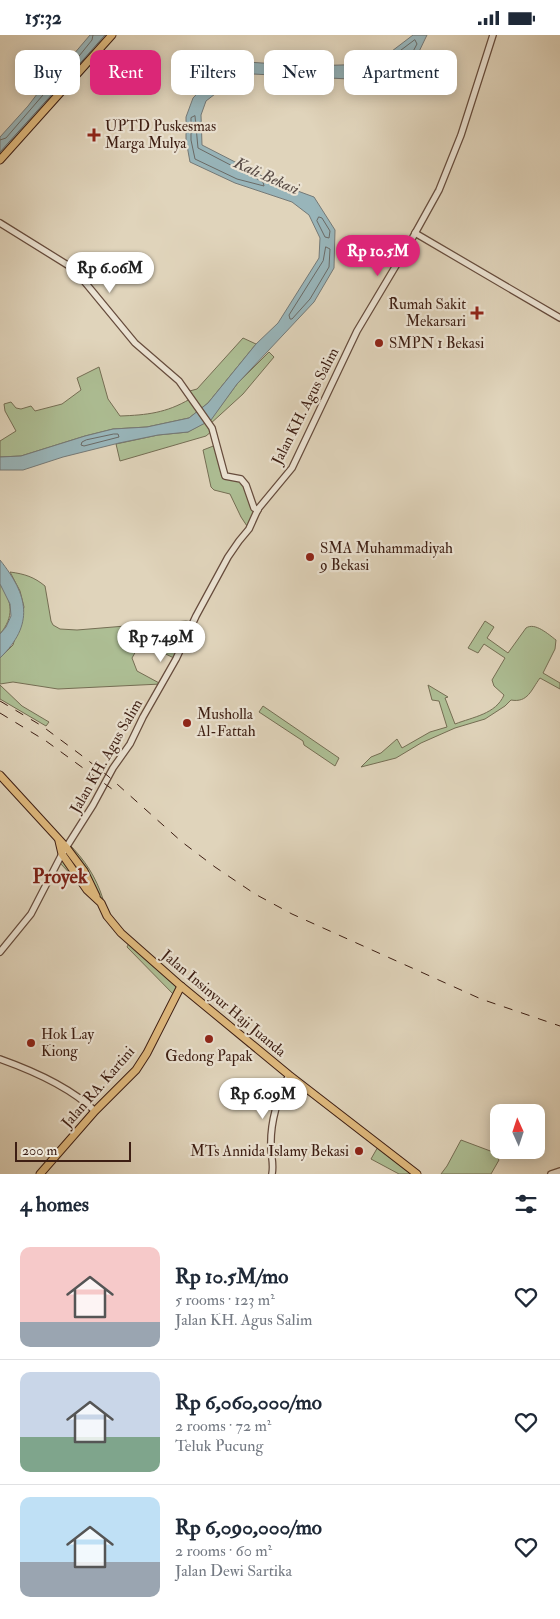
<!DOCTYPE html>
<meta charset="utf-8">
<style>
body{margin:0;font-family:"IM FELL Double Pica",serif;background:#f2f2f3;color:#1f2937;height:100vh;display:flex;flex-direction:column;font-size:19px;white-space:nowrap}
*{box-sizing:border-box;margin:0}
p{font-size:16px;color:#747a83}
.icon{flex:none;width:28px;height:28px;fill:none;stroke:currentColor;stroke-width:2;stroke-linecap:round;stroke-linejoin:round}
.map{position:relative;height:1139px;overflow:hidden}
.sheet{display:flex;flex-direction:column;background:#fff;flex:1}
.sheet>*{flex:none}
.banner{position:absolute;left:15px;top:15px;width:530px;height:45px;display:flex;gap:10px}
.needle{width:32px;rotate:357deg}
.tools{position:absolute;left:490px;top:1069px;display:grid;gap:10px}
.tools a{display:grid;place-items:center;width:55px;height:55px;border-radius:10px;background:#fff;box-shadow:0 2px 12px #0003;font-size:25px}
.scale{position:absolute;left:15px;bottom:12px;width:116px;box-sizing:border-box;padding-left:5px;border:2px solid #3d1e13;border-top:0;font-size:14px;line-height:18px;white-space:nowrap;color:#3d1e13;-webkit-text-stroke:4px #ebe3d3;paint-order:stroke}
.price{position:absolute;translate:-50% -42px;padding:0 11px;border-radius:18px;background:#fff;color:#222;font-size:16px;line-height:32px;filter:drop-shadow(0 1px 2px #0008)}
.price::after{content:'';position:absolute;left:50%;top:30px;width:15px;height:11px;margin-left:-8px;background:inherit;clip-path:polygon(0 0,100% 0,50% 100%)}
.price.active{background:#db2777;color:#fff}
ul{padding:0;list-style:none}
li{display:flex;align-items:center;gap:15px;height:125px;padding:0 20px}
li+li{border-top:1px solid #e0e1e3}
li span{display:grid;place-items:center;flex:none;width:140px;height:100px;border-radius:10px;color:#555}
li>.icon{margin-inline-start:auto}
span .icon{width:60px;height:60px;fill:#fffc;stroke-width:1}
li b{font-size:21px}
h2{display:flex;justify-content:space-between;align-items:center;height:60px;padding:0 20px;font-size:21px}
.chip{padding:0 18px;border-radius:10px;background:#fff;box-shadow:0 2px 12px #0003;font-size:18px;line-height:45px}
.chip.active{background:#db2777;color:#fff}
.status{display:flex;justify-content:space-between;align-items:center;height:35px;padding:0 25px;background:#fff;direction:ltr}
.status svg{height:14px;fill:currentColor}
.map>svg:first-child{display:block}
.green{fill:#adbe94;stroke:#756e54}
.water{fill:#98b5ba;stroke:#747977}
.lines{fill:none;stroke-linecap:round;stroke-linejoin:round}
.shore{stroke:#6a6a66;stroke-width:1}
.minor-casing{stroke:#664c3d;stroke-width:8}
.major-casing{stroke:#3d1e13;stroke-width:9}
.minor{stroke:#ebe3d3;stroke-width:5.5}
.major{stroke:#e0ba7e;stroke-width:7}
.rail{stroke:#3d1e13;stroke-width:1;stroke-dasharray:9 9;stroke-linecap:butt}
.poi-dot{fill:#8f2418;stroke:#ebe3d3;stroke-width:2}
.labels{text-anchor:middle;stroke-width:4.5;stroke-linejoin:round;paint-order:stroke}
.poi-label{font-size:15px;fill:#3d1e13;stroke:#ebe3d3;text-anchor:start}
.street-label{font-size:15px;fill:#3d1e13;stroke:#ebe3d3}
.water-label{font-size:16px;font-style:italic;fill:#584b45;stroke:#ebe3d3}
.district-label{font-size:20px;font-weight:bold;fill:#7a1f14;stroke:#ebe3d3}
</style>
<div class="status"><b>15:32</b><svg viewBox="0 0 49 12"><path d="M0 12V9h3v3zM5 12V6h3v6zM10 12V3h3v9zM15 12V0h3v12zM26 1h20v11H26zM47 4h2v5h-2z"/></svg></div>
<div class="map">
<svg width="560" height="1139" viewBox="0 0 560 1139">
<rect width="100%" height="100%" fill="#e0d4bb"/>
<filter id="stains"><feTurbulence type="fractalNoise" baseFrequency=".004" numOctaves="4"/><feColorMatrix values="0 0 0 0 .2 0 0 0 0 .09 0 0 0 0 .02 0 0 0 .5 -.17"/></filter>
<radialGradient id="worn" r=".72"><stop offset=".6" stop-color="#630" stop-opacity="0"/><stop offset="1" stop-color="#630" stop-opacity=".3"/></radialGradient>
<g class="green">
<path d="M243,303L256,309L208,368L189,383L147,392L113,394L85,401L21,421L0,422V406L16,396L5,376L4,369L11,367L16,373L21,374L31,371L35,376L62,369L81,355L77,343L99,332L108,364L120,381C147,380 166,378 190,364L186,357L197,354Z"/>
<polygon points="269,317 274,322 243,359 209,390 212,396 206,401 120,426 116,409 158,400 188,397 211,384 237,349"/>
<polygon points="216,410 223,438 241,444 258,475 249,494 241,482 230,459 214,455 211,452 203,415"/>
<path d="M10,537C25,539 34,542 45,551L51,586L53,590L60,594L77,595L186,586L193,587L176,624L149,611V606L157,605V598L141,599V607L132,623L137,636L161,649L58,654L13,647L0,649V623L13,610L24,572L20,556Z"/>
<path d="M0,549C13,567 14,582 0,599Z"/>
<path d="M485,586L494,592L487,603L508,618L526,593C535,587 548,599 556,605L555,614L543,638L560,648V654L540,643C531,655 528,668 511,665L505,671L485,684L455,693L421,708L396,723L361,732L371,722L381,718L397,704L402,713L430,697L447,692L439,666L432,665L428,650L448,662L445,663L455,689C473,682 496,679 504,660L494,651L492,645L505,623L484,609L478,618L468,613Z"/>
<polygon points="0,650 22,671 49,687 46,691 0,664"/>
<polygon points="263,671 339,723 335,731 304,710 303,706 259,677"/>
<path d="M68,808C85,825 96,842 103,864L101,868L84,853L58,826Z"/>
<polygon points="130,906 181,951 175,961 127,912"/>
<polygon points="461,1105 493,1117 499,1125 491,1139 441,1139 447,1131"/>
<polygon points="379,1110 418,1139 399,1139 371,1124"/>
</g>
<g class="water">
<polygon points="90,0 112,0 0,125 0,102 28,71 47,46 50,47"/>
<polygon points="413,0 427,0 413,29 368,45 253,39 237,42 206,66 201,80 202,110 276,148 314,162 335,195 334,233 314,267 237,349 211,385 188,397 158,400 119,408 63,422 23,435 0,435 0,422 21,421 85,401 113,394 147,392 189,383 208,368 256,309 278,288 319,223 320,203 309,180 292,167 235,148 190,127 186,105 186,82 193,63 212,43 227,31 247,27 307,31 375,29"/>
<path d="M0,525C28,560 35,589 0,623V599L6,592L11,581L10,569L0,549Z"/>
</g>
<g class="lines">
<g class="shore">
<polyline points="93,0 92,5 71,31 71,34 75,34 105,0"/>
<polygon points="415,5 417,9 409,24 385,33 383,32 383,29"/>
<polygon points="195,81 198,113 263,147 264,151 237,144 195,124 191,105 191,83"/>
<polyline points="0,105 6,103 49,53 55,52 55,56 0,117"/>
<polygon points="319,182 322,183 330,196 329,203 325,202 317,186"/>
<polygon points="326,212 330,214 329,232 310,264 292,284 290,284 289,280 323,226"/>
<polygon points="114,399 118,399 119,402 84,411 81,410 82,407 86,405"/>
</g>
<g class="minor-casing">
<g id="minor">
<polyline points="0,188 74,234 135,308 179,346 212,393 225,441 241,444 246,450 254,473 258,475"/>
<polyline points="415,198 560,283"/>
<polyline points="0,917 31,879 62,819 93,770 113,733 130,709 143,682 176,624 196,581 228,522 239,506 249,494 258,474 292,433 357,296 413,202 439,155 461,100 493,0"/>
<path d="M0,1024C31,1035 71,1053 95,1076"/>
<path d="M272,1139C274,1129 271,1121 271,1112C270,1087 278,1062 289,1040"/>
<polyline points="551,1139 560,1136"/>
</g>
</g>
<g class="major-casing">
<g id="major">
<polyline points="0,125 112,0"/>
<polyline points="0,740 66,812 84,836 96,861"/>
<polyline points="59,806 62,819 87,855 101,868 107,881 121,898 181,951 289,1040 417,1139"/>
<polyline points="40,1139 95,1076 136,1035 147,1018 181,951"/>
</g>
</g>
<use href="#minor" class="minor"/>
<use href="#major" class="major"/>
<g class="rail">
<polyline points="0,666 42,691 81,720 108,741 182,807 215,832 255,859 292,879 481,964 560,991"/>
<polyline points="0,678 46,706 116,757"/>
</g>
</g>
<g class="poi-dot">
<path d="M91.5 92.5h5v5h5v5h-5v5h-5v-5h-5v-5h5z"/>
<path d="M474.5 270.5h5v5h5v5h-5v5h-5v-5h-5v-5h5z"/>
<circle cx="379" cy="308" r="5"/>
<circle cx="310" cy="522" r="5"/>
<circle cx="187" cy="688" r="5"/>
<circle cx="209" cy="1004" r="5"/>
<circle cx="31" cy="1008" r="5"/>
<circle cx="359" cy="1116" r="5"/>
</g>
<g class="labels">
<g class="poi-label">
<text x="105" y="96">UPTD Puskesmas<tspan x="105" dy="17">Marga Mulya</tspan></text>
<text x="466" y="274" text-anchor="end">Rumah Sakit<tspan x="466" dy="17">Mekarsari</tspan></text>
<text x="389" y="313">SMPN 1 Bekasi</text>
<text x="320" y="518">SMA Muhammadiyah<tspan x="320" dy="17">9 Bekasi</tspan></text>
<text x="197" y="684">Musholla<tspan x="197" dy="17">Al-Fattah</tspan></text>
<text x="41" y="1004">Hok Lay<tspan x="41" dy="17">Kiong</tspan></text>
<text x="209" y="1026" text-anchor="middle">Gedong Papak</text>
<text x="349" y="1121" text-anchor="end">MTs Annida Islamy Bekasi</text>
</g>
<g class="street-label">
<text transform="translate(305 371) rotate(-63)" y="5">Jalan KH. Agus Salim</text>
<text transform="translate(106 721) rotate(-60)" y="5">Jalan KH. Agus Salim</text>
<text transform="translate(224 968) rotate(40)" y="5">Jalan Insinyur Haji Juanda</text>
<text transform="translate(98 1052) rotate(-49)" y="5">Jalan RA. Kartini</text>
</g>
<g class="water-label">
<text transform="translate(267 140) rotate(24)" y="6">Kali Bekasi</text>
</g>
<g class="district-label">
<text x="60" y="848">Proyek</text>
</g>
</g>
<rect width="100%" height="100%" filter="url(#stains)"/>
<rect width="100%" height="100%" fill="url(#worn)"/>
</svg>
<div class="tools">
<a><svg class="needle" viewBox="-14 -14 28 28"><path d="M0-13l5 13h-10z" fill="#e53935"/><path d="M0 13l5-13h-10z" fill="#747a83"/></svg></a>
</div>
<div class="scale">200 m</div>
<b class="price active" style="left:378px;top:242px">Rp 10.5M</b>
<b class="price" style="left:110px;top:259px">Rp 6.06M</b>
<b class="price" style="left:161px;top:628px">Rp 7.49M</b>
<b class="price" style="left:263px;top:1085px">Rp 6.09M</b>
<div class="banner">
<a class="chip">Buy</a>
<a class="chip active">Rent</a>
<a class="chip">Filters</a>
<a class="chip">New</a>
<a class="chip">Apartment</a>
</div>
</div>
<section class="sheet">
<h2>4 homes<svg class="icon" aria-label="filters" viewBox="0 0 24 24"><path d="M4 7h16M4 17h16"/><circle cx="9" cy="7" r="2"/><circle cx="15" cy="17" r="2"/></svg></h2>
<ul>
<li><span style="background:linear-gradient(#f6c9c9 75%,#9aa5b1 0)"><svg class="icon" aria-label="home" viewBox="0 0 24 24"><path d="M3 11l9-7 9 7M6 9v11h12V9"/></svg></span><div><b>Rp 10.5M/mo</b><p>5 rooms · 123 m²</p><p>Jalan KH. Agus Salim</p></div><svg class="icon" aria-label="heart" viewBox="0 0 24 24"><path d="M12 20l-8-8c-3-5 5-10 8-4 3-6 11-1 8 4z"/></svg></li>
<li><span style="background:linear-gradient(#c9d6e8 65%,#7fa58c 0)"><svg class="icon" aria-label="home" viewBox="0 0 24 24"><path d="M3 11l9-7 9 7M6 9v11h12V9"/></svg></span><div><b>Rp 6,060,000/mo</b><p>2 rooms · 72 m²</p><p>Teluk Pucung</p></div><svg class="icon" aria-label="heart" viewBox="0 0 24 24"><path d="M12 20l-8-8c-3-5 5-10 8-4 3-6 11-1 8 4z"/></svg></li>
<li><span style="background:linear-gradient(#bfe0f5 65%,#9aa5b1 0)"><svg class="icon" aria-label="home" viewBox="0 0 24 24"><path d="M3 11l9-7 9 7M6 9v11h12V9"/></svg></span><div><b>Rp 6,090,000/mo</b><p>2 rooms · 60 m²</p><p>Jalan Dewi Sartika</p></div><svg class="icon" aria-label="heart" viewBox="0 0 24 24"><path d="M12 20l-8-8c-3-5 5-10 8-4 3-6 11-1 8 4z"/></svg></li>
</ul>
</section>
